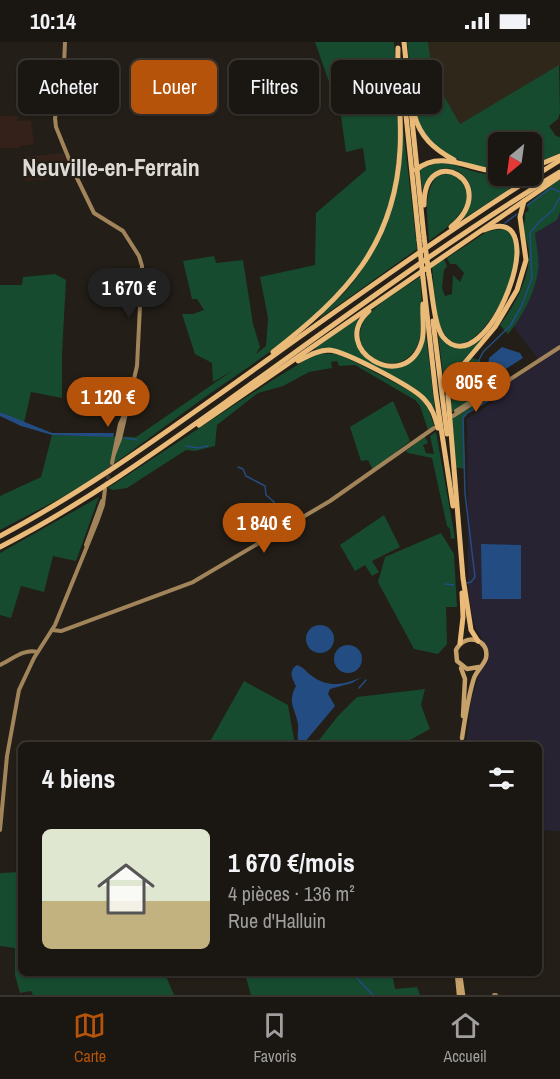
<!DOCTYPE html>
<html lang="fr">
<meta charset="utf-8">
<style>
body{margin:0;font-family:"Archivo Narrow",sans-serif;background:#231f1a;color:#f1f3f6;height:100vh;display:flex;flex-direction:column;font-size:22px;white-space:nowrap}
*{box-sizing:border-box;margin:0}
p{font-size:20px;color:#9f9f9f}
.icon{flex:none;width:33px;height:33px;fill:none;stroke:currentColor;stroke-width:2;stroke-linecap:round;stroke-linejoin:round}
.map{position:relative;flex:1;overflow:hidden}
.drawer{position:absolute;left:18px;top:700px;width:524px;height:234px;display:flex;flex-direction:column;background:#1a1611;border-radius:9px;box-shadow:0 2px 4px #0004,0 0 0 2px #383531}
.drawer>*{flex:none}
.hud{position:absolute;left:18px;top:18px;width:525px;height:54px;display:flex;gap:12px}
.needle{width:39px;rotate:209deg}
.controls{position:absolute;left:488px;top:90px;display:grid;gap:12px}
.controls a{display:grid;place-items:center;width:54px;height:54px;border-radius:9px;background:#1a1611;box-shadow:0 2px 4px #0004,0 0 0 2px #383531;font-size:30px}
.price{position:absolute;translate:-50% -51px;padding:0 14px;border-radius:21px;background:#b45309;color:#fff;font-size:20px;line-height:39px;filter:drop-shadow(0 2px 3px #0008)}
.price::after{content:'';position:absolute;left:50%;top:36px;width:18px;height:14px;margin-left:-9px;background:inherit;clip-path:polygon(0 0,100% 0,50% 100%)}
.price.selected{background:#222;color:#fff}
ul{padding:0;list-style:none}
li{display:flex;align-items:center;gap:18px;height:150px;padding:0 24px}
li span{display:grid;place-items:center;flex:none;width:168px;height:120px;border-radius:9px;color:#555}
li>.icon{margin-inline-start:auto}
span .icon{width:72px;height:72px;fill:#fffc;stroke-width:1}
li b{font-size:26px}
h2{display:flex;justify-content:space-between;align-items:center;height:72px;padding:0 24px;font-size:26px}
.pill{padding:0 21px;border-radius:9px;background:#1a1611;box-shadow:0 2px 4px #0004,0 0 0 2px #383531;font-size:21px;line-height:54px}
.pill.selected{background:#b45309;color:#fff}
.status{display:flex;justify-content:space-between;align-items:center;height:42px;padding:0 30px;background:#1a1611;direction:ltr}
.status svg{height:16px;fill:currentColor}
.menu{display:flex;justify-content:space-around;align-items:center;height:84px;border-top:2px solid #383531;background:#1a1611;font-size:16px;color:#9f9f9f}
.menu a{display:grid;justify-items:center;gap:3px}
.menu .selected{color:#b45309}
.map>svg:first-child{display:block}
.built{fill:#2f271a}
.industrial{fill:#272333}
.education{fill:#33211a}
.green{fill:#164b2f}
.water{fill:#234d82}
.lines{fill:none;stroke-linecap:round;stroke-linejoin:round}
.stream{stroke:#234d82;stroke-width:1.5}
.secondary-tunnel{stroke:#3f3a34;stroke-width:4;stroke-dasharray:4 2;stroke-linecap:butt}
.secondary{stroke:#a2845b;stroke-width:4}
.primary{stroke:#c7a16a;stroke-width:4.5}
.highway{stroke:#e9ba78;stroke-width:5}
.highway-bridge{stroke:#e9ba78;stroke-width:5}
.labels{text-anchor:middle;stroke-width:4.5;stroke-linejoin:round;paint-order:stroke}
.district-label{font-size:24px;font-weight:bold;fill:#dedbd6;stroke:#231e17}
</style>
<div class="status"><b>10:14</b><svg viewBox="0 0 49 12"><path d="M0 12V9h3v3zM5 12V6h3v6zM10 12V3h3v9zM15 12V0h3v12zM26 1h20v11H26zM47 4h2v5h-2z"/></svg></div>
<div class="map">
<svg width="560" height="953" viewBox="0 0 560 953">
<rect width="100%" height="100%" fill="#231e17"/>
<polygon class="built" points="428,0 560,0 560,24 460,82 433,35"/>
<polygon class="industrial" points="560,170 560,789 539,788 538,704 466,704 471,659 479,633 490,612 474,583 468,547 467,377 493,360 494,349 541,321 514,285 530,255 538,228 535,191 557,178"/>
<g class="education">
<polygon points="0,74 17,74 17,79 31,78 34,102 20,104 20,106 0,106"/>
<polygon points="63,111 68,121 67,127 45,128 46,137 27,139 24,137 22,115"/>
</g>
<g class="green">
<path d="M315,0H394C398,62 405,129 380,188C345,269 258,316 190,366C158,389 127,413 95,435C65,455 32,471 0,488V454L41,435L52,393L136,395L232,329L213,340L212,321L195,312L182,272H193L204,268L197,257H192L183,219L214,214L216,221L243,218L253,282L260,305L256,312L266,304L268,276L260,235L315,223L316,171L366,128L363,106L346,110L341,74Z"/>
<path d="M407,0H428L433,35L460,82L559,23L560,71L558,77L549,84L556,94L560,95V111L531,123V100H498V126C472,126 440,114 424,92C412,75 410,22 407,0Z"/>
<polygon points="81,38 101,38 103,60 82,59"/>
<polygon points="168,40 173,57 159,71 153,64 150,65 150,55 154,55 155,41"/>
<path d="M403,85L417,207L319,277C326,266 341,256 350,244C388,198 403,144 403,85Z"/>
<path d="M441,120C455,122 466,128 480,131C496,134 512,134 529,134L463,177C466,169 472,161 471,150C471,134 452,120 436,129C429,133 426,142 422,147L420,127Z"/>
<path d="M450,131C489,153 452,183 429,199C428,176 422,153 437,134Z"/>
<path d="M560,137V170L557,178L535,191C536,203 540,217 538,229C535,250 522,276 508,292L500,283C514,264 529,238 529,213C529,203 524,194 524,185C524,181 525,176 525,171L529,168L526,163Z"/>
<path d="M503,187C512,191 519,198 520,208C521,230 473,331 445,293C435,279 434,243 432,225L444,217L447,224L444,228L442,246L445,254L452,252L453,233L460,240L464,231L456,222H450L447,216L488,189Z"/>
<polygon points="55,232 66,238 62,312 62,356 31,350 24,381 0,370 0,243 22,243 23,235"/>
<path d="M420,235C421,255 425,279 419,299C405,342 346,315 363,281C372,263 403,247 420,235Z"/>
<path d="M357,277L359,280L357,288L363,313C378,330 405,331 419,311C422,305 424,298 426,293L435,368L423,353L341,309L316,308L315,306Z"/>
<path d="M438,292C454,308 464,311 484,295L464,318L446,356Z"/>
<polygon points="321,311 335,312 345,315 407,347 421,357 427,364 434,383 428,388 420,364 415,358 355,323 339,324 337,319 331,320 332,326 309,330 283,344 258,351 217,383 215,404 195,409 186,408 127,446 113,448 108,446 271,339 314,313"/>
<path d="M472,316L479,318L486,346C481,353 460,364 451,371C450,347 457,334 472,316Z"/>
<polygon points="487,353 488,358 467,370 463,376 465,427 455,425 451,376"/>
<polygon points="393,359 410,399 373,428 368,418 361,419 350,385"/>
<polygon points="436,390 455,496 451,497 450,487 447,484 432,416 408,411 406,409 425,395 428,401 423,403 426,411 434,412 430,394"/>
<polygon points="99,455 76,519 53,514 44,550 21,544 11,576 0,573 0,511"/>
<polygon points="384,473 400,505 372,519 379,530 372,534 365,523 355,529 340,503"/>
<polygon points="441,491 454,512 457,565 446,565 447,602 438,612 414,607 378,540 385,515"/>
<polygon points="244,639 288,663 295,703 208,703"/>
<polygon points="425,647 421,663 430,687 401,703 315,703 338,674 357,655"/>
<polygon points="21,830 21,932 165,932 174,953 33,953 31,949 20,951 15,933 15,906 0,904 0,831"/>
<polygon points="245,932 392,932 395,947 417,945 420,953 251,953"/>
</g>
<g class="water">
<polygon points="502,305 520,311 523,316 501,330 499,328 492,331 488,323 489,316"/>
<polygon points="0,370 52,391 114,391 113,395 52,393 21,384 0,374"/>
<polygon points="481,502 521,503 521,557 482,557"/>
<circle cx="320" cy="597" r="14"/>
<circle cx="348" cy="617" r="14"/>
<path d="M297,623C304,625 307,631 312,634C328,646 345,643 362,635L352,641L330,647L328,652L335,664L304,701H299C296,694 299,689 298,682C295,665 287,661 296,644C292,636 288,629 297,623Z"/>
</g>
<g class="lines">
<g class="stream">
<polyline points="528,163 551,146 560,150"/>
<polyline points="505,181 517,172"/>
<polyline points="486,346 479,318 483,310 510,284 521,265 532,236 530,191 539,180 553,168 560,155"/>
<polyline points="125,396 137,398"/>
<polyline points="186,404 198,406 208,404"/>
<polyline points="238,425 243,427 246,434 265,444 266,453 273,459 280,470 293,478"/>
<polyline points="297,485 300,494"/>
<polyline points="467,541 471,540 475,535 465,452 463,376 467,371 489,358 489,354"/>
<polyline points="445,542 454,543"/>
<polyline points="359,646 366,638"/>
<polyline points="353,932 373,953"/>
</g>
<polyline class="secondary-tunnel" points="106,443 112,421"/>
<g class="secondary">
<polyline points="65,0 63,46 55,76 56,85 75,132 94,171 123,189 139,214 142,224 137,324 120,397 114,412"/>
<polyline points="456,369 470,360"/>
<polyline points="453,374 560,305"/>
<polyline points="112,421 120,382 124,373"/>
<polyline points="86,503 102,459"/>
<polyline points="52,588 61,589 193,540 330,459 434,386"/>
<path d="M0,623C11,618 25,606 37,610"/>
<polyline points="0,788 7,714 19,648 34,616 55,583 97,480 103,463 105,447"/>
<polyline points="494,953 496,953"/>
</g>
<g class="primary">
<polyline points="461,626 465,637 463,674"/>
<path d="M462,696C465,676 468,655 474,636C477,628 484,623 486,616C490,597 465,590 456,608L457,619L467,627L479,625"/>
<polyline points="457,932 459,953"/>
<polyline points="460,932 463,953"/>
</g>
<g class="highway">
<polyline points="404,0 424,195"/>
<polyline points="403,45 419,198"/>
<path d="M414,72C420,95 434,107 454,118"/>
<polyline points="531,126 560,114"/>
<path d="M416,128C440,107 471,128 498,130"/>
<path d="M424,163C424,97 504,141 451,185"/>
<path d="M429,233C432,248 434,284 443,295C486,348 560,155 484,188"/>
<polyline points="423,236 436,353 453,464"/>
<path d="M369,269C327,307 406,354 422,299C425,287 422,275 423,262"/>
<polyline points="433,279 447,392"/>
<path d="M273,310C345,254 395,204 400,107C402,74 397,40 398,6"/>
<path d="M298,319C308,314 318,308 329,308C345,309 413,345 424,357C432,365 435,375 438,386"/>
<polyline points="199,383 559,135"/>
<path d="M0,494C76,454 145,405 214,356C328,275 441,192 560,118"/>
<path d="M0,505C80,464 153,412 226,360C335,282 446,199 560,130"/>
<polyline points="478,599 471,588 463,536 448,354 450,344 457,330 495,285 517,248 526,218 520,175 524,159"/>
<polyline points="460,601 463,575 462,551"/>
</g>
<g class="highway-bridge">
<polyline points="424,195 429,233"/>
<polyline points="419,198 423,236"/>
</g>
</g>
<g class="labels">
<g class="district-label">
<text x="111" y="134">Neuville-en-Ferrain</text>
</g>
</g>
</svg>
<div class="controls">
<a><svg class="needle" viewBox="-14 -14 28 28"><path d="M0-13l5 13h-10z" fill="#e53935"/><path d="M0 13l5-13h-10z" fill="#9f9f9f"/></svg></a>
</div>
<b class="price selected" style="left:129px;top:277px">1 670 €</b>
<b class="price" style="left:476px;top:371px">805 €</b>
<b class="price" style="left:108px;top:386px">1 120 €</b>
<b class="price" style="left:264px;top:512px">1 840 €</b>
<div class="hud">
<a class="pill">Acheter</a>
<a class="pill selected">Louer</a>
<a class="pill">Filtres</a>
<a class="pill">Nouveau</a>
</div>
<section class="drawer">
<h2>4 biens<svg class="icon" aria-label="filters" viewBox="0 0 24 24"><path d="M4 7h16M4 17h16"/><circle cx="9" cy="7" r="2"/><circle cx="15" cy="17" r="2"/></svg></h2>
<ul>
<li><span style="background:linear-gradient(#dfe7d0 60%,#c2b280 0)"><svg class="icon" aria-label="home" viewBox="0 0 24 24"><path d="M3 11l9-7 9 7M6 9v11h12V9"/></svg></span><div><b>1 670 €/mois</b><p>4 pièces · 136 m²</p><p>Rue d'Halluin</p></div></li>
</ul>
</section>
</div>
<nav class="menu">
<a class="selected"><svg class="icon" aria-label="map" viewBox="0 0 24 24"><path d="M3 6l6-2 6 2 6-2v14l-6 2-6-2-6 2zM9 4v14M15 6v14"/></svg>Carte</a>
<a><svg class="icon" aria-label="saved" viewBox="0 0 24 24"><path d="M7 4h10v16l-5-4-5 4z"/></svg>Favoris</a>
<a><svg class="icon" aria-label="home" viewBox="0 0 24 24"><path d="M3 11l9-7 9 7M6 9v11h12V9"/></svg>Accueil</a>
</nav>
